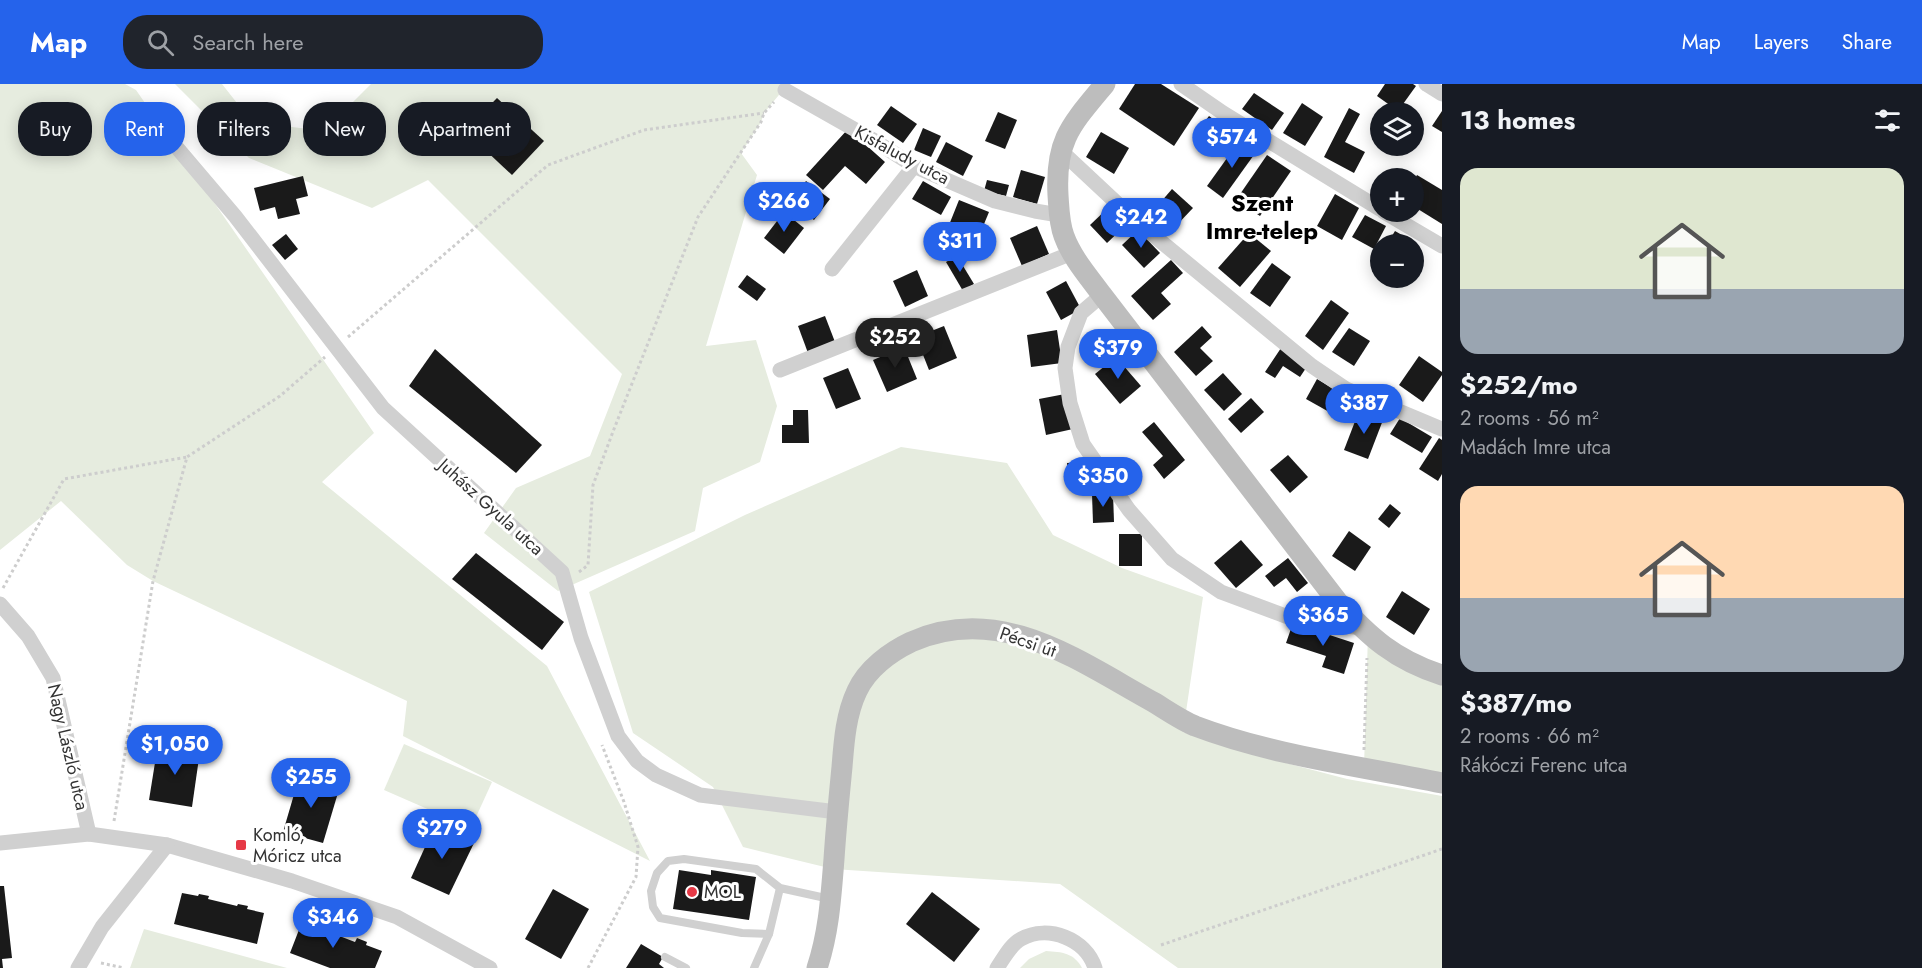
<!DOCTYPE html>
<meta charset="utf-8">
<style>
body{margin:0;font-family:Jost,sans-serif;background:#20242c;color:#f1f3f6;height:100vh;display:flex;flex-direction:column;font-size:22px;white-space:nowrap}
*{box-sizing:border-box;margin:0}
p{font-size:20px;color:#9ea1a6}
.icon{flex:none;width:33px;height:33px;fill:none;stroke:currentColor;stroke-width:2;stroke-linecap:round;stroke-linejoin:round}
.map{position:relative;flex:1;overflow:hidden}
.side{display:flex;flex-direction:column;background:#171b24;width:480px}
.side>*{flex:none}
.hud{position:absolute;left:18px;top:18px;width:570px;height:54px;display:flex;gap:12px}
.tools{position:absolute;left:1370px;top:18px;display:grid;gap:12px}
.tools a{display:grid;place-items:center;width:54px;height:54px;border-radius:50%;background:#171b24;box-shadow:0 3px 15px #0003;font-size:30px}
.price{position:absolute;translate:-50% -51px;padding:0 14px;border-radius:21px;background:#2563eb;color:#fff;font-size:20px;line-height:39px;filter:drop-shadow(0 2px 3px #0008)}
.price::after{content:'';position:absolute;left:50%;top:36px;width:18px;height:14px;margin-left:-9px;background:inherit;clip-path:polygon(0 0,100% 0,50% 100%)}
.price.on{background:#222;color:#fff}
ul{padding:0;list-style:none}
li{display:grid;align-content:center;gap:12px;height:318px;padding:0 18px}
li span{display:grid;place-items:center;height:186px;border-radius:18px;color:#555}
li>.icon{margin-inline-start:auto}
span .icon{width:108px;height:108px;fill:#fffc;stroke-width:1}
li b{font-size:26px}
h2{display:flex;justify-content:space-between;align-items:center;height:72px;padding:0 18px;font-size:26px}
.pill{padding:0 21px;border-radius:24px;background:#171b24;box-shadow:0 3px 15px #0003;font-size:21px;line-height:54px}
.pill.on{background:#2563eb;color:#fff}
header{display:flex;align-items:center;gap:36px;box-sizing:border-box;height:84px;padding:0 30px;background:#2563eb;color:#fff}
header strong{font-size:28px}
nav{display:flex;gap:33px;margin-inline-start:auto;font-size:21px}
.search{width:420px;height:54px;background:#20242c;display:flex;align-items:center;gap:15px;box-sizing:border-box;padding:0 21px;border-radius:24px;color:#9ea1a6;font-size:22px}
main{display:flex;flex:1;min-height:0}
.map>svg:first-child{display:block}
.green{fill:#e6ecdf}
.building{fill:#1a1a1a}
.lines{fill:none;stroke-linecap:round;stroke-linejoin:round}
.path{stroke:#cdcdcd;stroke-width:3;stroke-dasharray:3 3;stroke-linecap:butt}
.lane{stroke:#d0d0d0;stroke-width:8}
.street{stroke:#d0d0d0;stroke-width:15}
.secondary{stroke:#bdbdbd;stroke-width:21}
.poi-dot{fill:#e63946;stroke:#fff;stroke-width:2}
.labels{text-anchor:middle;stroke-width:6;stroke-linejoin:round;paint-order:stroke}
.street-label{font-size:18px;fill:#333;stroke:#fff}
.poi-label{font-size:18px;fill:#333;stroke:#fff;text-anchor:start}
.district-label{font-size:24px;font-weight:bold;fill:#000;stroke:#fff}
</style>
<header>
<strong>Map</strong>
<div class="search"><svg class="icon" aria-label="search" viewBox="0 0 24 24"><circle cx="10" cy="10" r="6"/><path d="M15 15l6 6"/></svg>Search here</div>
<nav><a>Map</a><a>Layers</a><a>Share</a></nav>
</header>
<main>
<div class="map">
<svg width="1442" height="884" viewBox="0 0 1442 884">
<rect width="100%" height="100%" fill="#fff"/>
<g class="green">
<polygon points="0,0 125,0 136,6 374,349 322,398 547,582 650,777 403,652 407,617 153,497 127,481 61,417 0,466"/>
<polygon points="175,0 222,0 252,38 324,47 371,0 788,0 764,29 761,38 741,69 757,91 706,262 756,256 777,322 760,378 703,404 695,447 558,507 484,449 516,404 590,372 622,290 428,96 372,124 249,74"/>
<polygon points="901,363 1007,379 1053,451 1122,484 1203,513 1183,648 1248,669 1347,695 1442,712 1442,884 1178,884 1060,800 833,785 743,763 713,703 633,649 589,508 745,431"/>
<polygon points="1368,550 1442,590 1442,693 1364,683"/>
<polygon points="404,660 492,698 471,744 384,706"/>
<polygon points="144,845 287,884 130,884"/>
<path d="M1046,867C1062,868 1074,869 1082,884H1020L1029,875Z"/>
</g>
<g class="building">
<polygon points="1135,0 1161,0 1199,24 1174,62 1119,25"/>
<polygon points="1385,0 1413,0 1416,2 1398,27 1377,12"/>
<polygon points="1254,9 1284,29 1272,46 1242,25"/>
<polygon points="497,14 544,57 512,91 465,47"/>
<polygon points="1302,19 1323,33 1305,62 1283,49"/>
<polygon points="891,22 917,40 903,59 877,41"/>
<polygon points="1349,24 1360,30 1345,58 1365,68 1354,89 1324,73"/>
<polygon points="1442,27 1442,48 1432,42"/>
<polygon points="998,28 1017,36 1005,65 985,57"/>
<polygon points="1209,32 1228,46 1214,65 1195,51"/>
<polygon points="923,44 941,52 931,73 914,66"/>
<polygon points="848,45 885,78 866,100 845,82 823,106 806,91"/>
<polygon points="1101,48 1129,64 1114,90 1086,73"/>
<polygon points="1240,56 1256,68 1223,114 1207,102"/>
<polygon points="946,58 973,72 963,92 936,78"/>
<polygon points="1267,71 1291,87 1260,132 1236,116"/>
<polygon points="1021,86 1045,93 1037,120 1013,113"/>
<polygon points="1417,91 1442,106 1442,140 1413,122 1413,98"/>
<polygon points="303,92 308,112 296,115 300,130 278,135 275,123 260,127 254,104"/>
<polygon points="987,96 1009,101 1006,112 984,107"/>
<polygon points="806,97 830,115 814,136 790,119"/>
<polygon points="923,97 951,113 941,131 912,115"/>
<polygon points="1172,105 1193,124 1174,144 1154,126"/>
<polygon points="1335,110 1359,124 1342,156 1317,142"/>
<polygon points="959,116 989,128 977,157 947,146"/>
<polygon points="1110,122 1127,140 1107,159 1090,141"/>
<polygon points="784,128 804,144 784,170 764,154"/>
<polygon points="1365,131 1386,142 1374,165 1352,153"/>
<polygon points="1037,142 1049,170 1022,182 1010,154"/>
<polygon points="1138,146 1160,169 1144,184 1122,161"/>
<polygon points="1395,147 1416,159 1417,160 1413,166 1413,160 1387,160"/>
<polygon points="1249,149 1271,167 1240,203 1218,184"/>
<polygon points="286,150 298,165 285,176 272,161"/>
<polygon points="957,172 974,200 963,207 946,178"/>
<polygon points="1171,176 1183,189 1161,209 1171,220 1153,236 1131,212"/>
<polygon points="1272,179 1291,193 1270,223 1250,209"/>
<polygon points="917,186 928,212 905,223 893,197"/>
<polygon points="747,191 766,205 757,217 738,203"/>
<polygon points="1066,197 1081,225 1061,236 1046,208"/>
<polygon points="1331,216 1349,229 1323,266 1305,252"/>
<polygon points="825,232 835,258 808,269 798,242"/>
<polygon points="944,242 957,274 929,286 916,253"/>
<polygon points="1202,242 1212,253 1200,264 1213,277 1196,292 1174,268"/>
<polygon points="1349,244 1370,257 1354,282 1332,268"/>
<polygon points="1057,246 1062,279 1031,283 1027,251"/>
<polygon points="904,263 917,295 887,308 873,276"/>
<polygon points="1281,264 1308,281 1300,293 1283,282 1275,294 1265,288"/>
<polygon points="435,265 542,361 516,389 409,302"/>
<polygon points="1419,272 1442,288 1442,291 1423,318 1399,301"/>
<polygon points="1116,273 1141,302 1120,320 1095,290"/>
<polygon points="848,284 861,315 836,325 823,294"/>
<polygon points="1223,289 1242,310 1224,327 1204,306"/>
<polygon points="1317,295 1342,310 1331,329 1306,315"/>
<polygon points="1065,310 1073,345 1046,351 1039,315"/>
<polygon points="1251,314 1264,328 1241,349 1228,335"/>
<polygon points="793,326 808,326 809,359 782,359 782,341 793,341"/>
<polygon points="1359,327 1383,336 1368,375 1344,366"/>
<polygon points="1400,334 1432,353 1422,369 1390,350"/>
<polygon points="1154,338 1185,376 1164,395 1153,381 1163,372 1142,348"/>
<polygon points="1439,354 1442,356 1442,390 1438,397 1419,385"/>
<polygon points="1288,371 1308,393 1290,409 1270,386"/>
<polygon points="1092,378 1109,397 1098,405 1088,395 1069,396 1067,379"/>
<polygon points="1113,409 1114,438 1093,439 1092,410"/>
<polygon points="1390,420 1401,429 1389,444 1378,435"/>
<polygon points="1349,447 1371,463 1355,487 1332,472"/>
<rect x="1119" y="450" width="23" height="32"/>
<polygon points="1241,456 1263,481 1236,504 1214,479"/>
<polygon points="476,469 564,538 542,566 452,495"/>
<polygon points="1288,474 1308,499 1297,508 1286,494 1274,503 1265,492"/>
<polygon points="1402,507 1430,525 1414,551 1386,533"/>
<polygon points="1293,539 1354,559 1344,590 1322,583 1326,572 1286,559"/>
<polygon points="158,660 200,667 192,723 149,716"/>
<polygon points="300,690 340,702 323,759 283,748"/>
<polygon points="435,741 474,759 449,811 411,794"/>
<polygon points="679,786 711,791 711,786 756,793 749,836 673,825"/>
<polygon points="0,802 4,802 12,874 2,875 3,884 0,884"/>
<polygon points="553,805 589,825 561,875 525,855"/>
<polygon points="932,808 980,845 954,878 906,840"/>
<polygon points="182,809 198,812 199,810 209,812 208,815 237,822 238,820 248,822 247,825 264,829 257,860 174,840"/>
<polygon points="302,838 316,844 318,840 330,845 329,848 355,858 357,854 367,858 366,861 382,867 375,884 330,884 290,869"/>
<polygon points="641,860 663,873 659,880 664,884 626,884"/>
</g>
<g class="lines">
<g class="path">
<polyline points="348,253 548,81 644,46 764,29"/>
<polyline points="579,488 588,481 593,401 614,345 698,133 761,38 764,29 774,18"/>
<polyline points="3,504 64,395 187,373"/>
<polyline points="1364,666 1367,574"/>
<polyline points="114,737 153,497 187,373 280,312 325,273"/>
<polyline points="1161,861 1442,765"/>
<polyline points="101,879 124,884"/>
<polyline points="588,884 636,793 638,763 624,718 602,661"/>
</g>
<g class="lane">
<polyline points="780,804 769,850 742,849 660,834 653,823 651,807 657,789 668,777 684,775 756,785 780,804 830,815"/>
<polyline points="665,873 686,884"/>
<polyline points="754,884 769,850"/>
</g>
<g class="street">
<polyline points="1181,0 1223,29 1380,125"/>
<polyline points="1426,0 1442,10"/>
<polyline points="785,6 875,57 914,82 995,117 1035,127 1059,131"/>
<polyline points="156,39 235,132 383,324 562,488 581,554 618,652 637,677 656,691 700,711 837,728"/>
<polyline points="1060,66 1136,137 1312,282 1346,305 1442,345"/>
<polyline points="1384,128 1442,162"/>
<polyline points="832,185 914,82"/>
<polyline points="1102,211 1081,229 1068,263 1065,284 1070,319 1083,360 1129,426 1172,475 1221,508 1288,533 1361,544"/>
<polyline points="780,286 1072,169"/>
<polyline points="0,520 28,552 53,594 89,750"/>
<polyline points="0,759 89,750 167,761 292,797 397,833 490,884"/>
<polyline points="78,884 102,843 167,761"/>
<path d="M997,884C1004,874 1010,861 1021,855C1048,840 1086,855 1095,884"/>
</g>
<g class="secondary">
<path d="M1105,0C1071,41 1055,56 1058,111C1059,125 1059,139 1064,152C1072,174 1089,193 1102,211L1337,517C1369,553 1395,576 1442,591"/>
<path d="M817,884C829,848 831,812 834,775C836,744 839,714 842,683C844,657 846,630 857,607C867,585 890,568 911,558C1001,518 1078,577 1155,619C1168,627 1181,636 1195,642C1274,672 1360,682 1442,699"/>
</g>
</g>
<g class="poi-dot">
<rect x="235" y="755" width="12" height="12" rx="3"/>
<circle cx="692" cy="808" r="6"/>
</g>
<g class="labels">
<g class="street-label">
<text transform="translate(902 71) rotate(28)" y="6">Kisfaludy utca</text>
<text transform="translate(491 423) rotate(42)" y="6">Juhász Gyula utca</text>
<text transform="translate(1028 558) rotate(19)" y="6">Pécsi út</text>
<text transform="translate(68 663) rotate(77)" y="6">Nagy László utca</text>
</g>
<g class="poi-label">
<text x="253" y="757">Komló,<tspan x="253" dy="21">Móricz utca</tspan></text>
<text x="704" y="814">MOL</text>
</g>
<g class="district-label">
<text x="1262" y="127">Szent<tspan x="1262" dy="28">Imre-telep</tspan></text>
</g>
</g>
</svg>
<div class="tools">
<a><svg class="icon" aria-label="layers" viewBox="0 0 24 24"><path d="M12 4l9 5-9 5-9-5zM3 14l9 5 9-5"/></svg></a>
<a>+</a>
<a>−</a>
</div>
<b class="price" style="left:1232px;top:85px">$574</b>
<b class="price" style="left:784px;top:149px">$266</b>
<b class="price" style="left:1141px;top:165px">$242</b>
<b class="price" style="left:960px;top:189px">$311</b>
<b class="price on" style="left:895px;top:285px">$252</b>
<b class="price" style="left:1118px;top:296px">$379</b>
<b class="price" style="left:1364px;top:351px">$387</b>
<b class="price" style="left:1103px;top:424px">$350</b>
<b class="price" style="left:1323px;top:563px">$365</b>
<b class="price" style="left:175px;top:692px">$1,050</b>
<b class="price" style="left:311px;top:725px">$255</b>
<b class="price" style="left:442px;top:776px">$279</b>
<b class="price" style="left:333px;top:865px">$346</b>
<div class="hud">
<a class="pill">Buy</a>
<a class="pill on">Rent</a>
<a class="pill">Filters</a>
<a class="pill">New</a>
<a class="pill">Apartment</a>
</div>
</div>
<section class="side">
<h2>13 homes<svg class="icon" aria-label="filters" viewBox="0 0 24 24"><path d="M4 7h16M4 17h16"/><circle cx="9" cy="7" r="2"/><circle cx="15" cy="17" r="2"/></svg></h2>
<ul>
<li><span style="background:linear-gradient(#dfe7d0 65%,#9aa5b1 0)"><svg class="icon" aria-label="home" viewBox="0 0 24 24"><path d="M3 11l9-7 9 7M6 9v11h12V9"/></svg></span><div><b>$252/mo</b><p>2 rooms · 56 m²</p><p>Madách Imre utca</p></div></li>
<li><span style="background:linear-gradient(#ffd9b3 60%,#9aa5b1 0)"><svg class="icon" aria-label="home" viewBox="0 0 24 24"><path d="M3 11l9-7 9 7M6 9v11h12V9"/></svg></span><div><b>$387/mo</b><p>2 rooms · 66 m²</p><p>Rákóczi Ferenc utca</p></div></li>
</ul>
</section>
</main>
